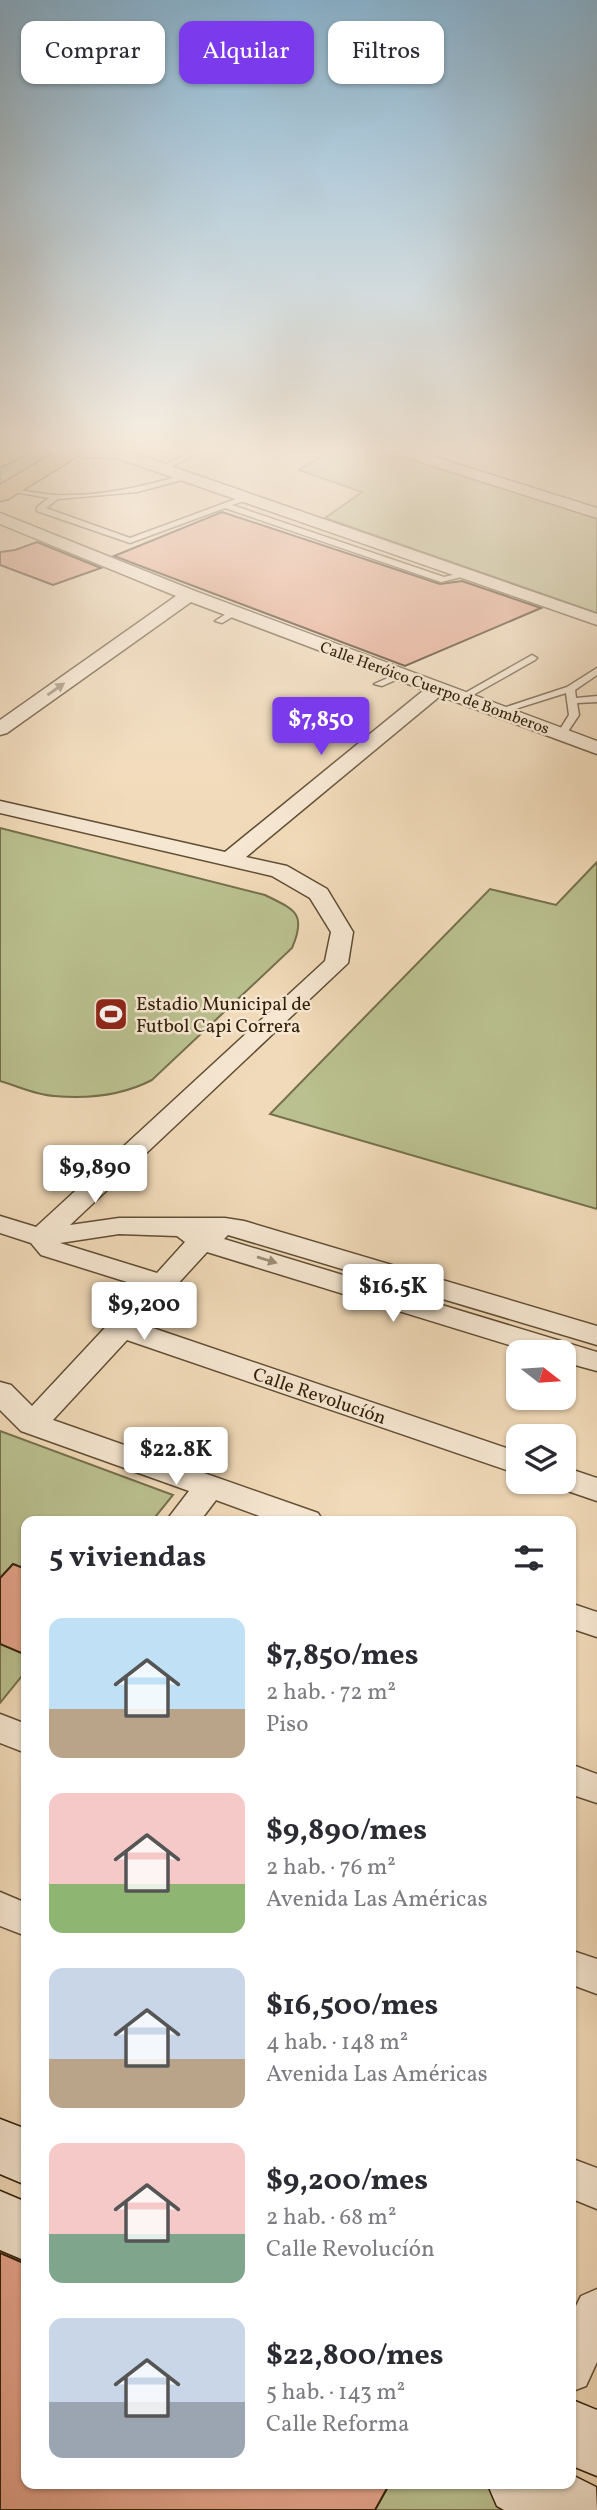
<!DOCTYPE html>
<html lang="es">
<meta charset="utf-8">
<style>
body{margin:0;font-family:Vollkorn,serif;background:#f2f2f3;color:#2b2b33;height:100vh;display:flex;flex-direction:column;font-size:26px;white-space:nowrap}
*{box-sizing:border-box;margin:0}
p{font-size:23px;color:#7c7c81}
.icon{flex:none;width:38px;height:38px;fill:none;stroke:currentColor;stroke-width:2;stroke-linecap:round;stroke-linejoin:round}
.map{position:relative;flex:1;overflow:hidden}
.panel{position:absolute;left:21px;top:1516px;width:555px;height:973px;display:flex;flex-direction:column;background:#fff;border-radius:14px;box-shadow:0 2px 5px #0004}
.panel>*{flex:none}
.top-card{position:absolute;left:21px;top:21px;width:556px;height:63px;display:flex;gap:14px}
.needle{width:46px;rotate:107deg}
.tools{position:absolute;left:506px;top:1340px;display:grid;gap:14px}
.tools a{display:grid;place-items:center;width:70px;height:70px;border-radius:14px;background:#fff;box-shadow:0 2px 5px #0004;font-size:35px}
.price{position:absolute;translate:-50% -60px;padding:0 16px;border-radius:7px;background:#fff;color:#222;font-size:23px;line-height:46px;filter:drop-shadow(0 2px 4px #0008)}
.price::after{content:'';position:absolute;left:50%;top:42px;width:21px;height:16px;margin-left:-10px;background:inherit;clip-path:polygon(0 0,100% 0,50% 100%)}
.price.selected{background:#7c3aed;color:#fff}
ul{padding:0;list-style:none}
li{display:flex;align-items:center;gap:21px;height:175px;padding:0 28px}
li span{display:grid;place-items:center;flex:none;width:196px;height:140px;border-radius:14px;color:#555}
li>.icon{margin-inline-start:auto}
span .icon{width:84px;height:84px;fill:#fffc;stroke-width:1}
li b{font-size:30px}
h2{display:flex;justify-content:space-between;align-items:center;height:84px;padding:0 28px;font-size:30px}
.pill{padding:0 24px;border-radius:14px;background:#fff;box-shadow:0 2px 5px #0004;font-size:24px;line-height:63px}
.pill.selected{background:#7c3aed;color:#fff}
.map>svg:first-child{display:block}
.green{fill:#bac08f;stroke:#75704c;stroke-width:2}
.building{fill:#e7a58d;stroke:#301f08;stroke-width:2}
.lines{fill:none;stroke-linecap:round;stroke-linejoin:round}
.lane-casing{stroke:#604e34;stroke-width:3}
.street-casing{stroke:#604e34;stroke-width:3}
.secondary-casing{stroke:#301f08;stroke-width:3}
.primary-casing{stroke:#301f08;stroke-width:3}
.lane{fill:#f6e7d2;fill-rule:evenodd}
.street{fill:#f6e7d2;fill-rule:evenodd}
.secondary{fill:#f6e7d2;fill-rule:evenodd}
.primary{fill:#e8bd7c;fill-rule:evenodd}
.oneway{fill:#9d8d77}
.labels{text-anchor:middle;stroke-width:5;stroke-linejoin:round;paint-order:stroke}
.far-street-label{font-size:16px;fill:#301f08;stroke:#f6e7d2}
.poi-label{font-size:19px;fill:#301f08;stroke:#f6e7d2;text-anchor:start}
.street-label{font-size:19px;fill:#301f08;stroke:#f6e7d2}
</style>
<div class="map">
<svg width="597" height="2510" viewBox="0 0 597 2510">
<rect width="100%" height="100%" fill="#f1dab9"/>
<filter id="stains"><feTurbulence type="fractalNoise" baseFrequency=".00286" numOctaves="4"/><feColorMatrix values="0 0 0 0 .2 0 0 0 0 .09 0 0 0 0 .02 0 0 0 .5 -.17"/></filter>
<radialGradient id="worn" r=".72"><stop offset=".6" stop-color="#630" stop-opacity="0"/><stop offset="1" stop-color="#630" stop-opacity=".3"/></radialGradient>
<g class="green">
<polygon points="25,452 50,453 0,486 0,467"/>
<polygon points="328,452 413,452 597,509 597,613 325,518 362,492 299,470"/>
<path d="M0,828L265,895C295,910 307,913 292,948L152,1080C123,1095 87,1099 54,1096C36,1095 17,1086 0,1081Z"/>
<polygon points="597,862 597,1209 270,1114 490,889 556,905"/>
<polygon points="0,1431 173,1495 152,1521 26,1521 26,1671 0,1703"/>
<polygon points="390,2483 494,2483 544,2510 375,2510"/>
</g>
<g class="building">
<polygon points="222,512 440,584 462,581 541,608 405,666 114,556"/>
<polygon points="37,542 101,568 53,585 0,565 0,552 15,550"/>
<polygon points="13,1564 26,1569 26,1655 0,1644 0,1578"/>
<polygon points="0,2253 26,2264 26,2483 390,2483 375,2510 0,2510"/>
</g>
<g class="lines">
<g class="lane-casing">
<g id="lane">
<polygon points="190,452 200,452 163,471 156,469"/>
<path d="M183,475L187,477L186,479L137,492L58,499L46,508L130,538L244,496L248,498L247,500L232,505L444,577L466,572L470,575L441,582L225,508L130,543L37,511V507L49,498L3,490L7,488C23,490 39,494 55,495C98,497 142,487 183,475Z"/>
<polygon points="234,609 238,612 237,614 222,623 215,621"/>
<polygon points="532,655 537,658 535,660 466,699 458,697"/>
<polygon points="597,668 597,675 575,690 576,698 597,696 597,702 577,703 579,715 565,736 557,734 569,715 566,693 499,714 494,711 567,687"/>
<polygon points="399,673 407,675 382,686 374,684"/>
</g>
</g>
<g class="street-casing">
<g id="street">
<polygon points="73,452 130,452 597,614 597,625 117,458 81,457"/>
<polygon points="396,452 419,452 597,508 597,518 399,455"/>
<path d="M0,513L195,591L597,741V754L440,696L246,857L287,866L327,889L353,932L348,963L70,1225L119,1218H225L244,1221L597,1326V1345L228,1235L224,1239L597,1352V1371L564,1362V1353H535L207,1252L141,1324L518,1452V1474L127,1340L53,1420L318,1513L323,1521H273L216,1500L200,1521H166L189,1491L21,1431L0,1410V1382L11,1385L32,1406L143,1287L41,1255L31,1243L0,1233V1216L36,1227L325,961L331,932L310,898L272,876L0,813V801L225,852L424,690L191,602L7,733L0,735V720L176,596L0,524ZM119,1234L177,1236L185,1242L157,1273L60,1243Z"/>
<polygon points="564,1467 597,1478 597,1501 553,1486 551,1482 564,1482"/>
<polygon points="570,1603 597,1612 597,1637 570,1628"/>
<polygon points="0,1714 26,1724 26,1753 0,1743"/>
<polygon points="570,1764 597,1774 597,1803 570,1794"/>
<polygon points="0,1892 26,1903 26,1936 0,1926"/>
<polygon points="570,1950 597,1959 597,1994 570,1984"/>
<polygon points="570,2158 597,2168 597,2209 570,2198"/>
<polygon points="597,2289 597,2362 586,2386 570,2392 570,2318 581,2296"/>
</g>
</g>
<g class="secondary-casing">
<g id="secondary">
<polygon points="0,2119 26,2129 26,2185 0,2174"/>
<polygon points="0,2191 26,2202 26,2261 0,2250"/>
<polygon points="570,2399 597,2410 597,2476 570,2465"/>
<polygon points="570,2474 596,2487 597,2510 504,2510 497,2506 487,2483 570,2483"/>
</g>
</g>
<g class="primary-casing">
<g id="primary">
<polygon points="0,452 26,452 23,456 0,467"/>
<polygon points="56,452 81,452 78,456 8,499 0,501 0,485"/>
</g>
</g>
<use href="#lane" class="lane"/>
<use href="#street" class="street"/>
<use href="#secondary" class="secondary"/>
<use href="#primary" class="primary"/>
</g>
<defs><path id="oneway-solid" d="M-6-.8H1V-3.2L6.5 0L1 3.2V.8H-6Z" transform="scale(1.75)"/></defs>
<g class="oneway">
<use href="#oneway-solid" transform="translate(56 689) rotate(-35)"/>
<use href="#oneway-solid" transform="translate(267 1260) rotate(17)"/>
</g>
<linearGradient id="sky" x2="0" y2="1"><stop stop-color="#89b6d4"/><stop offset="0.56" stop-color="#f9eee0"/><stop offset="1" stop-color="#f9eee0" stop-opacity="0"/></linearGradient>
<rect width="597" height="803" fill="url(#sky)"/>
<defs>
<g id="stadium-square" transform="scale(1.75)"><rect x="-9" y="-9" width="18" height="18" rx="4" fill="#8f2418" stroke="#f6e7d2"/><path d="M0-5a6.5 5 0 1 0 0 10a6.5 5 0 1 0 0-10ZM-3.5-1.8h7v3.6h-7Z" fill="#fff"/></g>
</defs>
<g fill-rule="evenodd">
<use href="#stadium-square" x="111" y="1014"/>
</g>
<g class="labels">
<g class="far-street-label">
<text transform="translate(435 687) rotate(20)" y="6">Calle Heróico Cuerpo de Bomberos</text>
</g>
<g class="poi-label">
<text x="136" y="1010">Estadio Municipal de<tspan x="136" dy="22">Futbol Capi Correra</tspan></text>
</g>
<g class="street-label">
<text transform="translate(320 1395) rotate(19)" y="7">Calle Revolucíón</text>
</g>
</g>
<rect width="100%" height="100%" filter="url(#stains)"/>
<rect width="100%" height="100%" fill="url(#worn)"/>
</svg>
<div class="tools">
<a><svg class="needle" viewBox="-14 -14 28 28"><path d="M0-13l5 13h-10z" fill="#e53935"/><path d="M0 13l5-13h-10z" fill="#7c7c81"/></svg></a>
<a><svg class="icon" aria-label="layers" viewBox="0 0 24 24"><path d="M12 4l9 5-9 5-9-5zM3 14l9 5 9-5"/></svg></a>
</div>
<b class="price selected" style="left:321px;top:757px">$7,850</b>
<b class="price" style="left:95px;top:1205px">$9,890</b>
<b class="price" style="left:393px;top:1324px">$16.5K</b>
<b class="price" style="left:144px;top:1342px">$9,200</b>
<b class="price" style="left:176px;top:1487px">$22.8K</b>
<div class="top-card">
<a class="pill">Comprar</a>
<a class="pill selected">Alquilar</a>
<a class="pill">Filtros</a>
</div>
<section class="panel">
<h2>5 viviendas<svg class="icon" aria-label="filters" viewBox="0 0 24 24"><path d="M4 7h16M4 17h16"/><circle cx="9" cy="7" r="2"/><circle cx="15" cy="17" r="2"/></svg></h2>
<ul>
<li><span style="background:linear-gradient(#bfe0f5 65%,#b9a48a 0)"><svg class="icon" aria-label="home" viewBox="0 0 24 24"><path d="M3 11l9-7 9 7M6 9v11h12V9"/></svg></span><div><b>$7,850/mes</b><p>2 hab. · 72 m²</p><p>Piso</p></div></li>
<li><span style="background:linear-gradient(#f6c9c9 65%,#8fb573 0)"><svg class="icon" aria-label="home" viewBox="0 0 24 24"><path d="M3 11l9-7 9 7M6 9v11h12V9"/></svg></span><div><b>$9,890/mes</b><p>2 hab. · 76 m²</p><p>Avenida Las Américas</p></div></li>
<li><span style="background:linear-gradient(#c9d6e8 65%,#b9a48a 0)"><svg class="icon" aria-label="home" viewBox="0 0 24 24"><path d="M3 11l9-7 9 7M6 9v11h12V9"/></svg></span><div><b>$16,500/mes</b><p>4 hab. · 148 m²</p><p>Avenida Las Américas</p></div></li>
<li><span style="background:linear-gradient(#f6c9c9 65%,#7fa58c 0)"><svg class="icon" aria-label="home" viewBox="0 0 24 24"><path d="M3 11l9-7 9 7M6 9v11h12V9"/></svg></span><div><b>$9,200/mes</b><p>2 hab. · 68 m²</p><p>Calle Revolucíón</p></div></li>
<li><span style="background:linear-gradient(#c9d6e8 60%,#9aa5b1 0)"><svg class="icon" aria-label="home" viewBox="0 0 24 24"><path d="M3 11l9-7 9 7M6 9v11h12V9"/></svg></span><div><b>$22,800/mes</b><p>5 hab. · 143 m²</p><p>Calle Reforma</p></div></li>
</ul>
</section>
</div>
